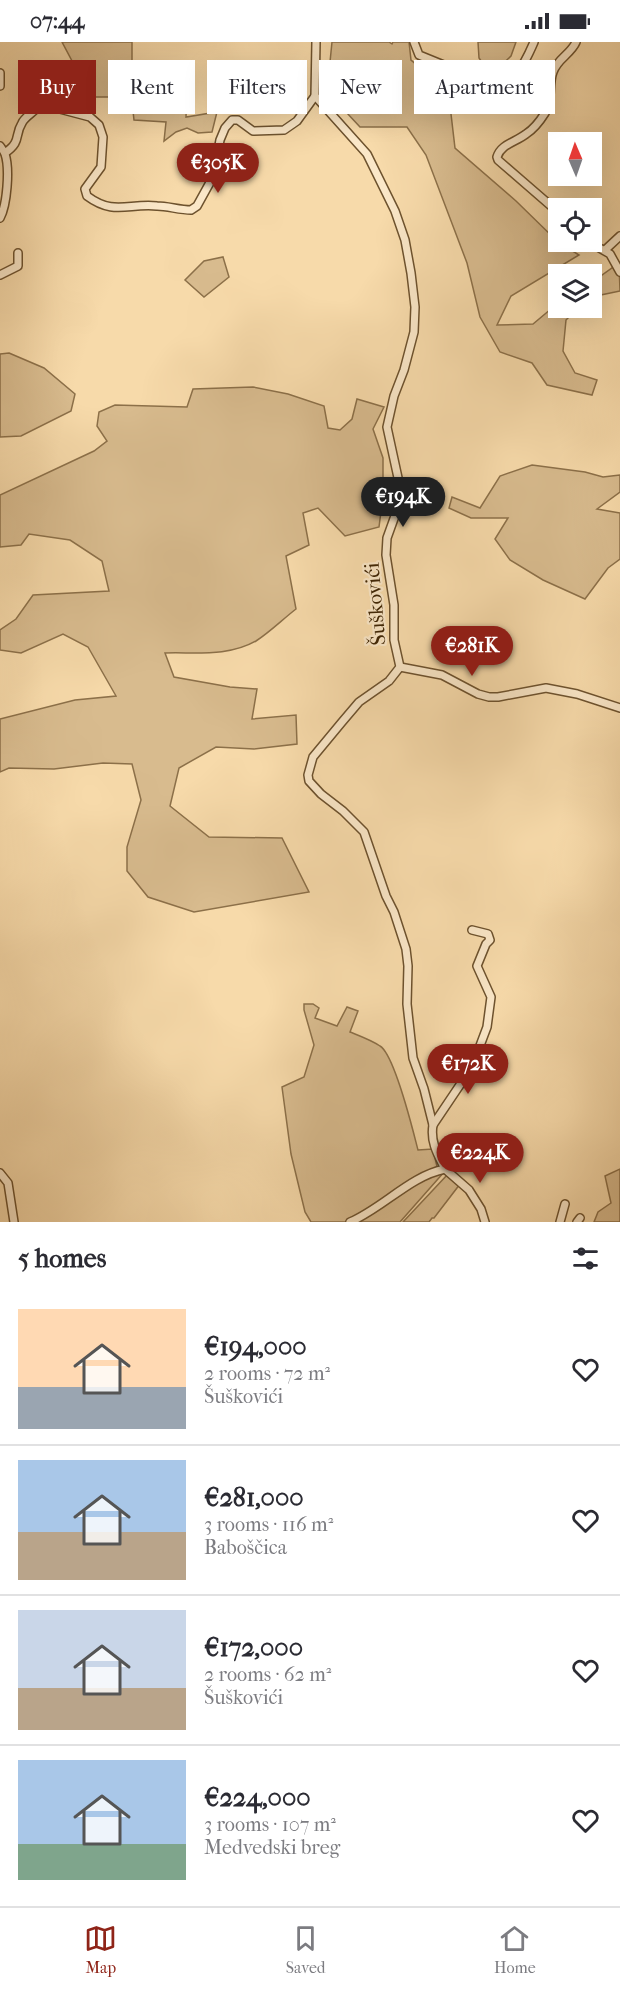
<!DOCTYPE html>
<meta charset="utf-8">
<style>
body{margin:0;font-family:"IM FELL French Canon",serif;background:#f2f2f3;color:#2b2b33;height:100vh;display:flex;flex-direction:column;font-size:22px;white-space:nowrap}
*{box-sizing:border-box;margin:0}
p{font-size:20px;color:#7c7c81}
.icon{flex:none;width:33px;height:33px;fill:none;stroke:currentColor;stroke-width:2;stroke-linecap:round;stroke-linejoin:round}
.map{position:relative;height:1180px;overflow:hidden}
.panel{display:flex;flex-direction:column;background:#fff;flex:1}
.panel>*{flex:none}
.top-card{position:absolute;left:18px;top:18px;width:585px;height:54px;display:flex;gap:12px}
.needle{width:39px;rotate:358deg}
.buttons{position:absolute;left:548px;top:90px;display:grid;gap:12px}
.buttons a{display:grid;place-items:center;width:54px;height:54px;border-radius:0px;background:#fff;box-shadow:0 6px 24px #0002;font-size:30px}
.price{position:absolute;translate:-50% -51px;padding:0 14px;border-radius:21px;background:#8f2418;color:#fff;font-size:20px;line-height:39px;filter:drop-shadow(0 2px 3px #0008)}
.price::after{content:'';position:absolute;left:50%;top:36px;width:18px;height:14px;margin-left:-9px;background:inherit;clip-path:polygon(0 0,100% 0,50% 100%)}
.price.active{background:#222;color:#fff}
ul{padding:0;list-style:none}
li{display:flex;align-items:center;gap:18px;height:150px;padding:0 18px}
li+li{border-top:2px solid #e1e1e2}
li span{display:grid;place-items:center;flex:none;width:168px;height:120px;border-radius:0px;color:#555}
li>.icon{margin-inline-start:auto}
span .icon{width:72px;height:72px;fill:#fffc;stroke-width:1}
li b{font-size:26px}
h2{display:flex;justify-content:space-between;align-items:center;height:72px;padding:0 18px;font-size:26px}
.tag{padding:0 21px;border-radius:0px;background:#fff;box-shadow:0 6px 24px #0002;font-size:21px;line-height:54px}
.tag.active{background:#8f2418;color:#fff}
.status{display:flex;justify-content:space-between;align-items:center;height:42px;padding:0 30px;background:#fff;direction:ltr}
.status svg{height:16px;fill:currentColor}
.tabs{display:flex;justify-content:space-around;align-items:center;height:84px;border-top:2px solid #e1e1e2;background:#fff;font-size:16px;color:#7c7c81}
.tabs a{display:grid;justify-items:center;gap:3px}
.tabs .active{color:#8f2418}
.map>svg:first-child{display:block}
.green{fill:#d8bb8e;stroke:#8c7049;stroke-width:1.5}
.lines{fill:none;stroke-linecap:round;stroke-linejoin:round}
.minor-casing{stroke:#6d522e;stroke-width:10}
.minor{stroke:#fae7c8;stroke-width:7}
.labels{text-anchor:middle;stroke-width:4.5;stroke-linejoin:round;paint-order:stroke}
.street-label{font-size:21px;fill:#3f2504;stroke:#fae7c8}
</style>
<div class="status"><b>07:44</b><svg viewBox="0 0 49 12"><path d="M0 12V9h3v3zM5 12V6h3v6zM10 12V3h3v9zM15 12V0h3v12zM26 1h20v11H26zM47 4h2v5h-2z"/></svg></div>
<div class="map">
<svg width="620" height="1180" viewBox="0 0 620 1180">
<rect width="100%" height="100%" fill="#f7daaa"/>
<filter id="stains"><feTurbulence type="fractalNoise" baseFrequency=".00333" numOctaves="4"/><feColorMatrix values="0 0 0 0 .2 0 0 0 0 .09 0 0 0 0 .02 0 0 0 .5 -.17"/></filter>
<radialGradient id="worn" r=".72"><stop offset=".6" stop-color="#630" stop-opacity="0"/><stop offset="1" stop-color="#630" stop-opacity=".3"/></radialGradient>
<g class="green">
<polygon points="62,0 132,0 132,18 130,24 148,36 187,43 186,75 217,70 212,90 198,91 187,86 176,90 164,99 166,80 134,78 132,60 111,55 85,55 81,36"/>
<polygon points="332,0 389,0 392,2 393,0 409,0 411,18 434,37 451,72 455,106 516,159 558,200 579,213 511,254 497,283 533,282 558,261 558,266 578,266 566,278 563,309 575,331 597,338 592,353 547,343 532,321 500,310 480,275 467,221 426,113 407,85 360,85 333,56 330,20"/>
<polygon points="478,0 516,0 511,14 491,33 479,16"/>
<polygon points="223,215 229,235 204,255 185,238 204,219"/>
<polygon points="619,221 620,249 591,255 591,241"/>
<polygon points="9,311 44,326 75,352 71,369 21,394 0,395 0,312"/>
<path d="M253,345L288,352L324,364L328,386L340,388L352,377L357,357L384,365L373,387L383,416V454L379,485L345,494L318,466L303,471L309,503L286,514L296,567C283,577 270,590 256,599C228,615 196,610 165,611L174,635L230,645L257,647L252,677L296,673L297,702L254,707L216,705L179,726L170,764L209,795L282,796L309,850L194,870L148,855L127,829V805L141,758L132,722L103,721L54,727L9,726L0,730V677L75,658L116,654L88,605L63,592L21,611L0,608V588L16,577L33,553L109,549L102,519L70,498L29,492L21,503L0,505V453L94,409L107,399L97,384L99,370L115,363L187,365L193,347Z"/>
<polygon points="532,423 585,430 603,435 620,433 620,450 597,467 620,471 620,517 608,526 585,557 543,538 510,518 495,497 508,476 471,476 449,466 452,455 480,466 500,434"/>
<path d="M304,962H313L319,966L315,976L337,984L347,965L358,969L350,990C360,994 371,998 380,1004C395,1013 413,1089 418,1108L433,1107L438,1129H445L400,1180H311L305,1170L291,1112L282,1045L304,1035L314,1003L304,968Z"/>
<polygon points="620,1127 620,1180 594,1180 598,1170 611,1161 605,1134"/>
<polygon points="448,1132 460,1142 434,1176 432,1176 429,1180 403,1180"/>
</g>
<g class="lines">
<g class="minor-casing">
<g id="minor">
<polyline points="316,0 315,54 367,112 395,169 405,198 411,231 415,265 414,290 404,328 394,354 387,385 400,445 400,453 396,471 387,496 386,513 394,563 394,598 400,625 389,639 359,660 342,680 313,715 308,733 309,739 321,752 343,769 364,790 386,854 394,870 406,907 408,924 407,962 413,1016 424,1047 433,1083"/>
<path d="M414,0L419,13L468,33L485,46C516,39 522,28 534,0"/>
<polyline points="0,31 0,44"/>
<path d="M0,104C2,107 4,109 5,112C10,127 7,163 0,176"/>
<path d="M5,111C22,99 14,94 22,81C24,76 32,71 36,67L56,66L90,75L99,83L103,95L101,125L85,147L87,154C114,174 128,161 157,164C168,164 179,168 191,168L197,164L213,135L220,98L225,86L232,78H238L253,89L284,88L297,79L315,54"/>
<path d="M558,170L498,118L497,115C501,102 516,100 526,92C534,87 540,79 545,71C553,59 548,43 553,30C557,17 571,12 576,0"/>
<polyline points="589,200 610,212 620,230"/>
<polyline points="605,208 620,194"/>
<polyline points="0,233 18,224 18,211"/>
<polyline points="400,625 442,633 478,652 489,655 498,655 546,646 577,652 620,666"/>
<polyline points="445,1127 469,1148 481,1167 485,1180"/>
<polyline points="0,1131 8,1141 14,1180"/>
<path d="M350,1180C383,1166 410,1134 445,1127C438,1113 430,1100 433,1083L472,1025L487,985L491,955L477,924L486,902L490,898L488,892L472,888"/>
<polyline points="560,1180 565,1162"/>
<polyline points="577,1180 580,1176"/>
</g>
</g>
<use href="#minor" class="minor"/>
</g>
<g class="labels">
<g class="street-label">
<text transform="translate(375 562) rotate(-95)" y="7">Šuškovići</text>
</g>
</g>
<rect width="100%" height="100%" filter="url(#stains)"/>
<rect width="100%" height="100%" fill="url(#worn)"/>
</svg>
<div class="buttons">
<a><svg class="needle" viewBox="-14 -14 28 28"><path d="M0-13l5 13h-10z" fill="#e53935"/><path d="M0 13l5-13h-10z" fill="#7c7c81"/></svg></a>
<a><svg class="icon" aria-label="locate" viewBox="0 0 24 24"><circle cx="12" cy="12" r="6"/><path d="M12 2v4M12 18v4M2 12h4M18 12h4"/></svg></a>
<a><svg class="icon" aria-label="layers" viewBox="0 0 24 24"><path d="M12 4l9 5-9 5-9-5zM3 14l9 5 9-5"/></svg></a>
</div>
<b class="price" style="left:218px;top:152px">€305K</b>
<b class="price active" style="left:403px;top:486px">€194K</b>
<b class="price" style="left:472px;top:635px">€281K</b>
<b class="price" style="left:468px;top:1053px">€172K</b>
<b class="price" style="left:480px;top:1142px">€224K</b>
<div class="top-card">
<a class="tag active">Buy</a>
<a class="tag">Rent</a>
<a class="tag">Filters</a>
<a class="tag">New</a>
<a class="tag">Apartment</a>
</div>
</div>
<section class="panel">
<h2>5 homes<svg class="icon" aria-label="filters" viewBox="0 0 24 24"><path d="M4 7h16M4 17h16"/><circle cx="9" cy="7" r="2"/><circle cx="15" cy="17" r="2"/></svg></h2>
<ul>
<li><span style="background:linear-gradient(#ffd9b3 65%,#9aa5b1 0)"><svg class="icon" aria-label="home" viewBox="0 0 24 24"><path d="M3 11l9-7 9 7M6 9v11h12V9"/></svg></span><div><b>€194,000</b><p>2 rooms · 72 m²</p><p>Šuškovići</p></div><svg class="icon" aria-label="heart" viewBox="0 0 24 24"><path d="M12 20l-8-8c-3-5 5-10 8-4 3-6 11-1 8 4z"/></svg></li>
<li><span style="background:linear-gradient(#a9c7e8 60%,#b9a48a 0)"><svg class="icon" aria-label="home" viewBox="0 0 24 24"><path d="M3 11l9-7 9 7M6 9v11h12V9"/></svg></span><div><b>€281,000</b><p>3 rooms · 116 m²</p><p>Baboščica</p></div><svg class="icon" aria-label="heart" viewBox="0 0 24 24"><path d="M12 20l-8-8c-3-5 5-10 8-4 3-6 11-1 8 4z"/></svg></li>
<li><span style="background:linear-gradient(#c9d6e8 65%,#b9a48a 0)"><svg class="icon" aria-label="home" viewBox="0 0 24 24"><path d="M3 11l9-7 9 7M6 9v11h12V9"/></svg></span><div><b>€172,000</b><p>2 rooms · 62 m²</p><p>Šuškovići</p></div><svg class="icon" aria-label="heart" viewBox="0 0 24 24"><path d="M12 20l-8-8c-3-5 5-10 8-4 3-6 11-1 8 4z"/></svg></li>
<li><span style="background:linear-gradient(#a9c7e8 70%,#7fa58c 0)"><svg class="icon" aria-label="home" viewBox="0 0 24 24"><path d="M3 11l9-7 9 7M6 9v11h12V9"/></svg></span><div><b>€224,000</b><p>3 rooms · 107 m²</p><p>Medvedski breg</p></div><svg class="icon" aria-label="heart" viewBox="0 0 24 24"><path d="M12 20l-8-8c-3-5 5-10 8-4 3-6 11-1 8 4z"/></svg></li>
</ul>
</section>
<nav class="tabs">
<a class="active"><svg class="icon" aria-label="map" viewBox="0 0 24 24"><path d="M3 6l6-2 6 2 6-2v14l-6 2-6-2-6 2zM9 4v14M15 6v14"/></svg>Map</a>
<a><svg class="icon" aria-label="saved" viewBox="0 0 24 24"><path d="M7 4h10v16l-5-4-5 4z"/></svg>Saved</a>
<a><svg class="icon" aria-label="home" viewBox="0 0 24 24"><path d="M3 11l9-7 9 7M6 9v11h12V9"/></svg>Home</a>
</nav>
